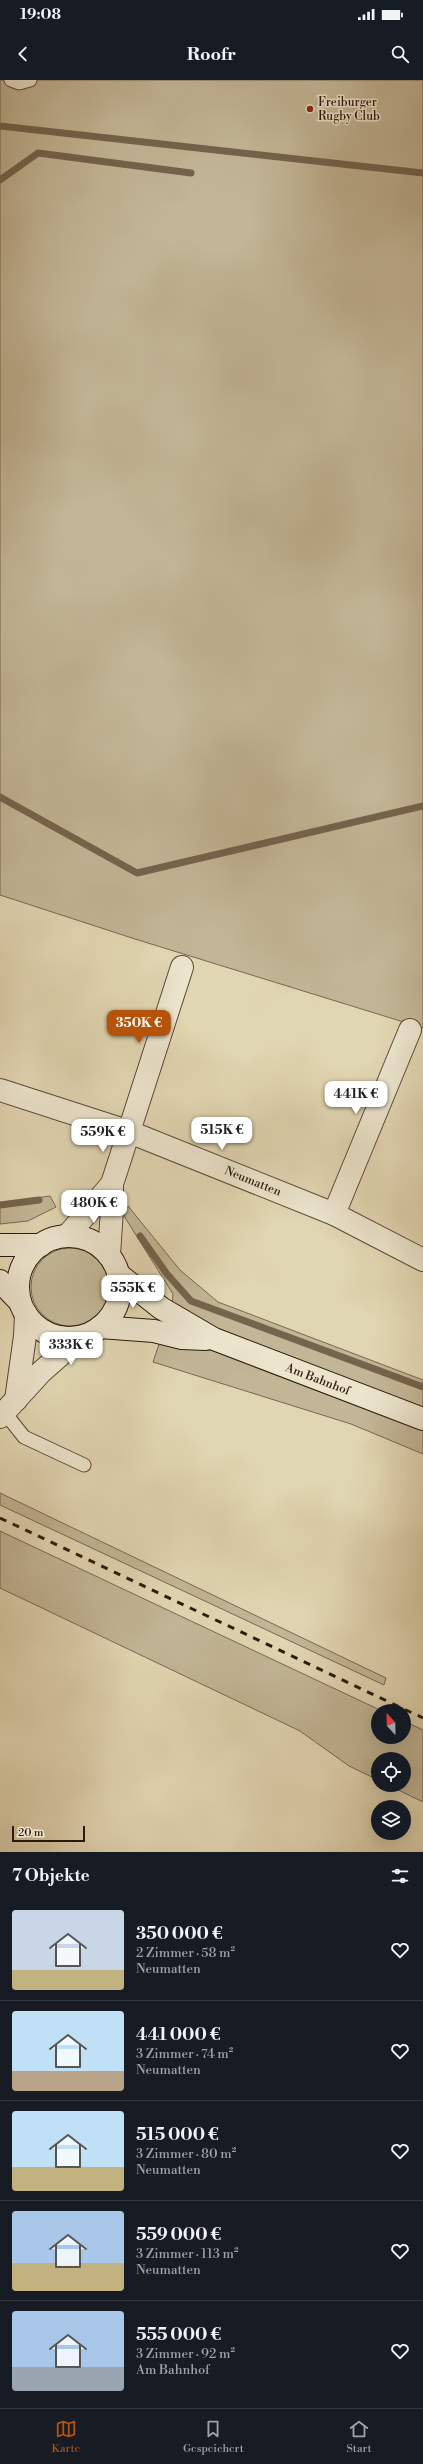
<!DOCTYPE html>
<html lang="de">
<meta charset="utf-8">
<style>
body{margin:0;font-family:"Libre Bodoni",serif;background:#242831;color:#f1f3f6;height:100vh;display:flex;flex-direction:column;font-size:15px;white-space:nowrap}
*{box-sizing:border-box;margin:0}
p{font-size:13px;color:#9ea1a6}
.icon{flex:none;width:22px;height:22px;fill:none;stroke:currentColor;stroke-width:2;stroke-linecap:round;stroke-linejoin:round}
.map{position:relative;height:1772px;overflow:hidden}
.sheet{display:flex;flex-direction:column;background:#171b24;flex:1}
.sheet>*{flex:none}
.needle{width:26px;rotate:338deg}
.tools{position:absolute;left:371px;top:1624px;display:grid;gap:8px}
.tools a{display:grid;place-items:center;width:40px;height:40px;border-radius:50%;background:#171b24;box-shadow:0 4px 16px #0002;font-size:20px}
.scale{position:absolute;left:12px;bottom:10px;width:73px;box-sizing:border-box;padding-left:4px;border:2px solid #2d180b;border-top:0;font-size:11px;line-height:14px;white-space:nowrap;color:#2d180b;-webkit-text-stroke:3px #ece4cd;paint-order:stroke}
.price{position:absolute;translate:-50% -34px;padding:0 9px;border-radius:8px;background:#fff;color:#222;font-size:13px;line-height:26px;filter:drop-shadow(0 1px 2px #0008)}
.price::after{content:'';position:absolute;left:50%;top:24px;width:12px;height:9px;margin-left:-6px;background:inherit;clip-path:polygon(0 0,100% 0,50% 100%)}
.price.active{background:#b45309;color:#fff}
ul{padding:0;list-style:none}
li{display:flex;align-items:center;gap:12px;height:100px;padding:0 12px}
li+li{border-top:1px solid #363941}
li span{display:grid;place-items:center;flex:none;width:112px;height:80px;border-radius:4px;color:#555}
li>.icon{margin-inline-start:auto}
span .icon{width:48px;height:48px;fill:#fffc;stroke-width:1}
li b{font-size:17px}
h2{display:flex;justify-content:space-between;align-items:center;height:48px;padding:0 12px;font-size:17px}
.status{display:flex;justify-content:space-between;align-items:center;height:28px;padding:0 20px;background:#171b24;direction:ltr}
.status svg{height:11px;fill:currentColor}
header{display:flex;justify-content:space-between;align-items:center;height:52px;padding:0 12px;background:#171b24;font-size:18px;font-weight:700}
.tab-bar{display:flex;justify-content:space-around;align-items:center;height:56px;border-top:1px solid #363941;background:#171b24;font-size:11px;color:#9ea1a6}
.tab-bar a{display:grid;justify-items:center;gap:2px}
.tab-bar .active{color:#b45309}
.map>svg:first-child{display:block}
.green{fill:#c2b696;stroke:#786750}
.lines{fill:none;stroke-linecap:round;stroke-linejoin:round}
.stream{stroke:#74634d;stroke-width:7}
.service-casing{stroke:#5a4835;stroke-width:15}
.minor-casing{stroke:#5a4835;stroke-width:24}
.secondary-casing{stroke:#2d180b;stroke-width:24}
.service{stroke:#ece4cd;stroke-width:13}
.minor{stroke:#ece4cd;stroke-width:22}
.secondary{stroke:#ece4cd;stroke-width:22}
.rail{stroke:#2d180b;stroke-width:3;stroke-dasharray:7 7;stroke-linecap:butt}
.poi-dot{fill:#8f2418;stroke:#ece4cd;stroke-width:1.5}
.labels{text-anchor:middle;stroke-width:3;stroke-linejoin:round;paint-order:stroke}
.poi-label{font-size:12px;fill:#2d180b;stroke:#ece4cd;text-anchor:start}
.street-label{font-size:12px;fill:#2d180b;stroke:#ece4cd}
</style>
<div class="status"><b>19:08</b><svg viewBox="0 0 49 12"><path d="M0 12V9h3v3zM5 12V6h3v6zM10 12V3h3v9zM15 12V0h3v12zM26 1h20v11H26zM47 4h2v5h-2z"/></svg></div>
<header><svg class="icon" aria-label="back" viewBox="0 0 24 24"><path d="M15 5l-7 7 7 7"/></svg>Roofr<svg class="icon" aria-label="search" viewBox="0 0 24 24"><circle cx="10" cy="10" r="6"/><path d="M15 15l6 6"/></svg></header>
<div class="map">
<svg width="423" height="1772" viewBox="0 0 423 1772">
<rect width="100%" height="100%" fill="#e1d6b2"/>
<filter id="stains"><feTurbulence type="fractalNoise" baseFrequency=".005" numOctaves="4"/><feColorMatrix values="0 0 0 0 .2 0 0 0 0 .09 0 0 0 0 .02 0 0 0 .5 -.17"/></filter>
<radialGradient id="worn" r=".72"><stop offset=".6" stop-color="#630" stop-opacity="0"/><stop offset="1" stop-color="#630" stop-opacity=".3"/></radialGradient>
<g class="green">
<polygon points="0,0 423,0 423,948 135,859 0,815"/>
<polygon points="50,1116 56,1127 28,1141 0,1144 0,1123"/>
<polygon points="128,1126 180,1190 218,1222 423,1300 423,1374 351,1344 153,1282 172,1225 173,1214 124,1136"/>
<circle cx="70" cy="1207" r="39"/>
<polygon points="0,1413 386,1598 384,1605 0,1425"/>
<polygon points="0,1451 382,1631 378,1631 378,1657 404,1657 404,1641 423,1650 423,1722 388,1705 404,1705 404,1679 378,1679 378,1700 349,1686 300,1651 0,1508"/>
</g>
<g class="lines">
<g class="stream">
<polyline points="0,46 423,93"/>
<polyline points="0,100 38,73 191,93"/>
<polyline points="0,717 137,793 423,726"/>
<polyline points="0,1125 39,1120"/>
<polyline points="140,1156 167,1194 191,1221 423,1307"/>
</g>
<g class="service-casing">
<g id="service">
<polyline points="11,0 19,3 30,0"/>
<polyline points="5,1333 24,1357 84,1385"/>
</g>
</g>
<g class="minor-casing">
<g id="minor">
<polyline points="0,1010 127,1051 334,1134 423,1180"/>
<polyline points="334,1134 410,950"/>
<polyline points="67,1156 112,1104"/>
<polyline points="109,1175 112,1129 112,1104 182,887"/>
<polyline points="16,1320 25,1256 26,1234"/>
<polyline points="0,1337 41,1292 81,1257"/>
</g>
</g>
<g class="secondary-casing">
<g id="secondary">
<circle cx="69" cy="1207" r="51"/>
<polyline points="0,1165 41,1165"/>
<polyline points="118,1194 161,1228 214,1259 423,1339"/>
<polyline points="0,1201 20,1222"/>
<polyline points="100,1247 154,1251 182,1258 206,1259"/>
</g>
</g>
<use href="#service" class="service"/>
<use href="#minor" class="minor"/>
<use href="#secondary" class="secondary"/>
<polyline class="rail" points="0,1438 423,1638"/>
</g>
<circle class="poi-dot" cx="310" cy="29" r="4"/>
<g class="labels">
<g class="poi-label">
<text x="318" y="26">Freiburger<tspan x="318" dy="14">Rugby Club</tspan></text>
</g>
<g class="street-label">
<text transform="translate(253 1101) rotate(22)" y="4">Neumatten</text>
<text transform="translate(318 1299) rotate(21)" y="4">Am Bahnhof</text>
</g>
</g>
<rect width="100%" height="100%" filter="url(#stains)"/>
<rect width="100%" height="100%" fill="url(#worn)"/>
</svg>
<div class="tools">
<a><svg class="needle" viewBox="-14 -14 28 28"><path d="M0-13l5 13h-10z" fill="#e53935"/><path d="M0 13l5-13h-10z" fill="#9ea1a6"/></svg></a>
<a><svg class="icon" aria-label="locate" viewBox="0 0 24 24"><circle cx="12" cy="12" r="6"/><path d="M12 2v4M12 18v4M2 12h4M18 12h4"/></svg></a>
<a><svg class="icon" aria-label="layers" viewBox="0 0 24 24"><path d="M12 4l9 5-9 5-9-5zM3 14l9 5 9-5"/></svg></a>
</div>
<div class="scale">20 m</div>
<b class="price active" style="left:139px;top:964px">350K €</b>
<b class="price" style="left:356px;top:1035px">441K €</b>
<b class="price" style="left:222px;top:1071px">515K €</b>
<b class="price" style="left:103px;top:1073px">559K €</b>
<b class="price" style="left:94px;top:1144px">480K €</b>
<b class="price" style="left:133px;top:1229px">555K €</b>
<b class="price" style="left:71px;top:1286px">333K €</b>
</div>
<section class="sheet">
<h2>7 Objekte<svg class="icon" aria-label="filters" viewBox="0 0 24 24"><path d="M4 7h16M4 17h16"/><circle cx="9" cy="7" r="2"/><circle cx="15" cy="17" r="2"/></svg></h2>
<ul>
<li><span style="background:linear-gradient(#c9d6e8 75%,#c2b280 0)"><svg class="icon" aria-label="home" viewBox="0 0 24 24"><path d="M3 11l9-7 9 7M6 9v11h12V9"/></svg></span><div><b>350 000 €</b><p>2 Zimmer · 58 m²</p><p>Neumatten</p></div><svg class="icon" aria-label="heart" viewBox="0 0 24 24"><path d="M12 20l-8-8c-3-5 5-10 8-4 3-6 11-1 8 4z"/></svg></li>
<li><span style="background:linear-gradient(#bfe0f5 75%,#b9a48a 0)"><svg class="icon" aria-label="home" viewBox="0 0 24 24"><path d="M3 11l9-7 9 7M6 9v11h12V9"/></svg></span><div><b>441 000 €</b><p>3 Zimmer · 74 m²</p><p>Neumatten</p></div><svg class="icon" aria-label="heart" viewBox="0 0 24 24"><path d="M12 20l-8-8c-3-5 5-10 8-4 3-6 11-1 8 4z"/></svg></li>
<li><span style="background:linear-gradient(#bfe0f5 70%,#c2b280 0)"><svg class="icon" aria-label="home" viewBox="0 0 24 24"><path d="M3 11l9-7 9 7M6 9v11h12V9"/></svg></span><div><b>515 000 €</b><p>3 Zimmer · 80 m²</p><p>Neumatten</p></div><svg class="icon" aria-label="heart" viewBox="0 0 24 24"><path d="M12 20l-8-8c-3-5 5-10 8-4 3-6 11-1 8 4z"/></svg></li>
<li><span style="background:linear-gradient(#a9c7e8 65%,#c2b280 0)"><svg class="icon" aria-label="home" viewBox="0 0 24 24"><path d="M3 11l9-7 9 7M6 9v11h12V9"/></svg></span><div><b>559 000 €</b><p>3 Zimmer · 113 m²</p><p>Neumatten</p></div><svg class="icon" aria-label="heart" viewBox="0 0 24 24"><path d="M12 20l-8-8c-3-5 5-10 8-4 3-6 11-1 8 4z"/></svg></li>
<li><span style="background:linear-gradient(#a9c7e8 70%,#9aa5b1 0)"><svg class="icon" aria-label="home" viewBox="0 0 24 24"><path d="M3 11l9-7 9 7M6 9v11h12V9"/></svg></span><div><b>555 000 €</b><p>3 Zimmer · 92 m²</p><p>Am Bahnhof</p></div><svg class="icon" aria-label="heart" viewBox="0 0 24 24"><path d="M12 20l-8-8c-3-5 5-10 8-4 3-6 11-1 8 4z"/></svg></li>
</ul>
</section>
<nav class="tab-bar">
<a class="active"><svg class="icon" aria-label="map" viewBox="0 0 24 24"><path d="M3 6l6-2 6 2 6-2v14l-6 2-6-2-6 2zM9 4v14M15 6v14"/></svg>Karte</a>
<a><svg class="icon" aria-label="saved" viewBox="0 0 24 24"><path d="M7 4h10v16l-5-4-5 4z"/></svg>Gespeichert</a>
<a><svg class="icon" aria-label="home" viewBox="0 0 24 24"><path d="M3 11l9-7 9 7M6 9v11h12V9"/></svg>Start</a>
</nav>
